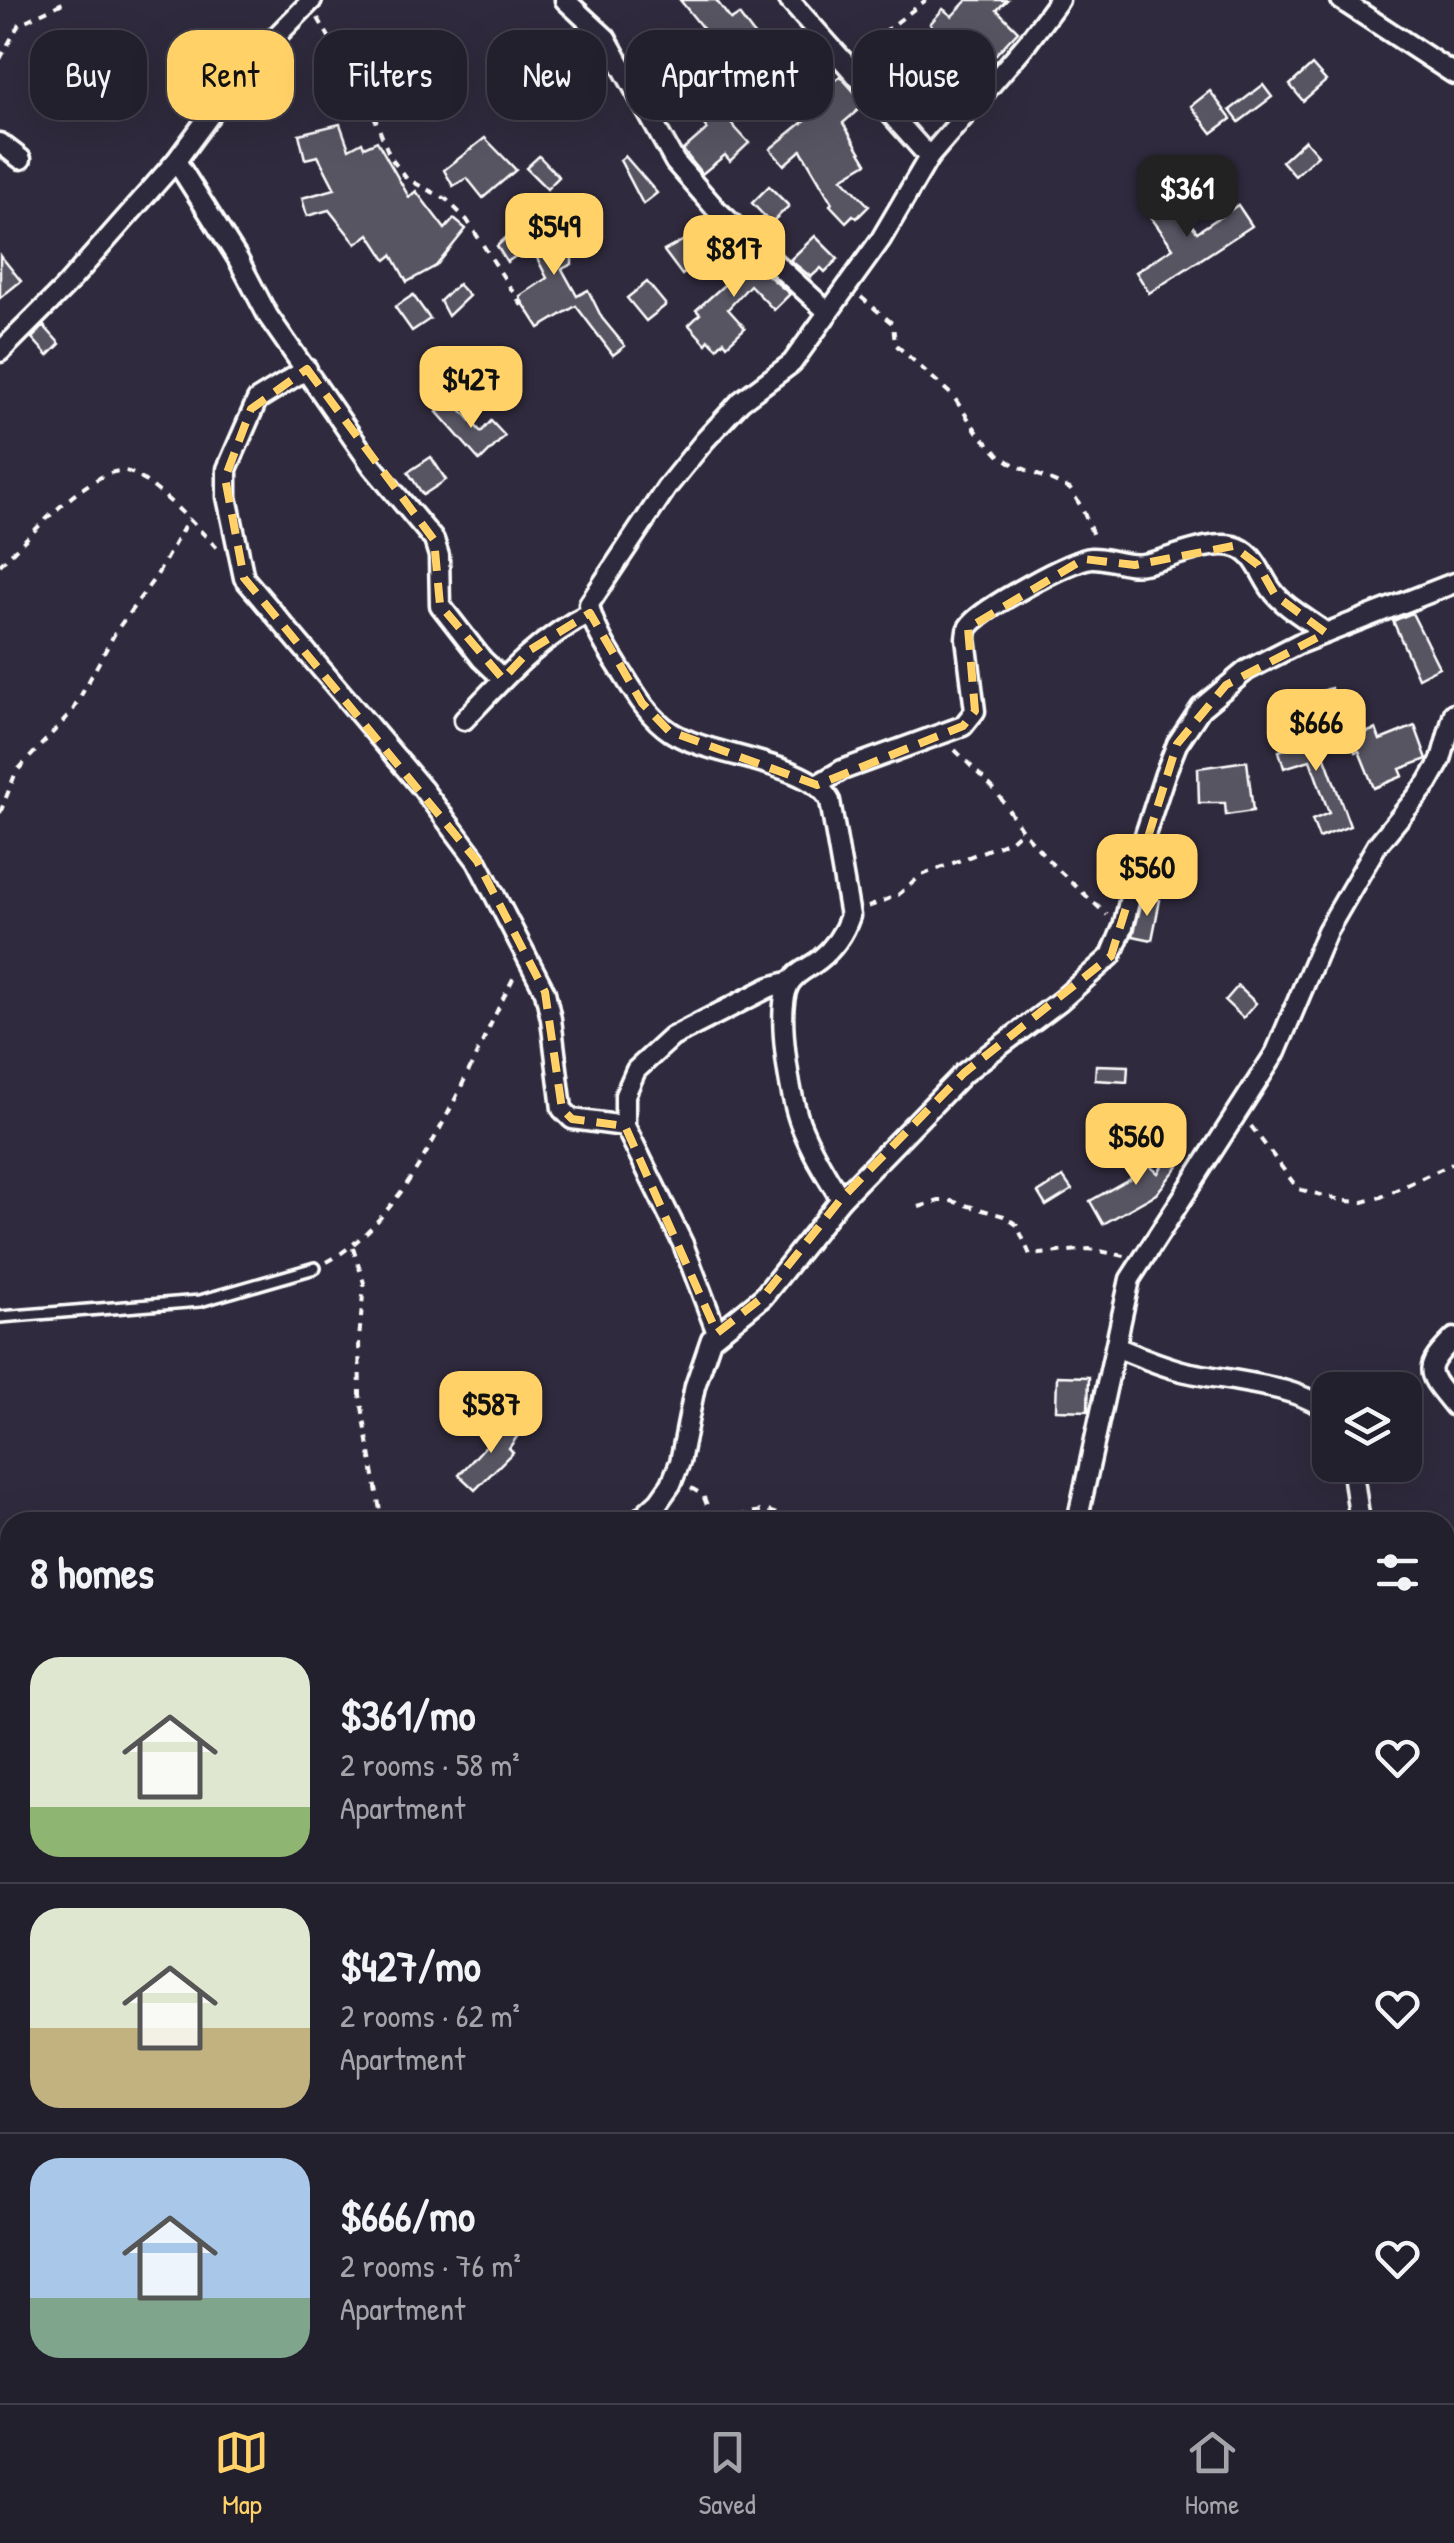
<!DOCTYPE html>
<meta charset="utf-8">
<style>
body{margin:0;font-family:"Patrick Hand",sans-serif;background:#2f2d3a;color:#f1f3f6;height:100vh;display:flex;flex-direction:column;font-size:38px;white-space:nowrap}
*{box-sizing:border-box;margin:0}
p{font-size:32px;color:#a3a3aa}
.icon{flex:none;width:55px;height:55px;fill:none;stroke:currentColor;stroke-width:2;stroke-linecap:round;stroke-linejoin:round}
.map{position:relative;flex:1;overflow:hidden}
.panel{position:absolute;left:0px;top:1512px;width:1455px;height:892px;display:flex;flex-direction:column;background:#23202e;border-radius:30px 30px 0 0;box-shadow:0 10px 40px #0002,0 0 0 2px #403e4a}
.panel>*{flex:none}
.hud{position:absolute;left:30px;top:30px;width:1395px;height:90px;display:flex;gap:20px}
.buttons{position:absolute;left:1312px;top:1372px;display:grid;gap:20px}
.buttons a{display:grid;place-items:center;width:110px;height:110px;border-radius:20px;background:#23202e;box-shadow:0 10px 40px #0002,0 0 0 2px #403e4a;font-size:50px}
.price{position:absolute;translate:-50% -85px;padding:0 22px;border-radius:20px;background:#ffd166;color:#111;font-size:32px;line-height:65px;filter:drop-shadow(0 2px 5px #0008)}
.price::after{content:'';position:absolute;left:50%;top:60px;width:30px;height:22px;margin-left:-15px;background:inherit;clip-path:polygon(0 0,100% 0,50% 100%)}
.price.selected{background:#222;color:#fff}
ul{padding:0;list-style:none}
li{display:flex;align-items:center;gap:30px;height:250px;padding:0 30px}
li+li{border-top:2px solid #403e4a}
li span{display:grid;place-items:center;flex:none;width:280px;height:200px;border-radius:30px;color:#555}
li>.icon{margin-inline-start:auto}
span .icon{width:120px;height:120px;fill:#fffc;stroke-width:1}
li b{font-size:42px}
h2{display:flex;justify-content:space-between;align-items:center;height:120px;padding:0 30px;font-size:42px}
.tag{padding:0 35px;border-radius:30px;background:#23202e;box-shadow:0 10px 40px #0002,0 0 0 2px #403e4a;font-size:35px;line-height:90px}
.tag.selected{background:#ffd166;color:#111}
.menu{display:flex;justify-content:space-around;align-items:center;height:140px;border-top:2px solid #403e4a;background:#23202e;font-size:28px;color:#a3a3aa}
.menu a{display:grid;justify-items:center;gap:5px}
.menu .selected{color:#ffd166}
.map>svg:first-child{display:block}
.building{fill:#595564;stroke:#fff;stroke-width:2.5}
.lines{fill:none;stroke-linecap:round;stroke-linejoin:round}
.service-casing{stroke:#fff;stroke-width:16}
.minor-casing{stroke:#fff;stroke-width:25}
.path{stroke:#fff;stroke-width:4;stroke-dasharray:8 8;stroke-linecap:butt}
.service{stroke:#2f2a3d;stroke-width:9}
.minor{stroke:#2f2a3d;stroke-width:18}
.marked{fill:none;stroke:#ffd166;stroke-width:8;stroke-dasharray:20 12;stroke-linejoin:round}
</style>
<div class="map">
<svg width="1454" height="2403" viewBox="0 0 1454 2403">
<rect width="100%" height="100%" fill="#2f2a3d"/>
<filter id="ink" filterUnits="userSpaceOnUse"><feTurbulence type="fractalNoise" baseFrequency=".01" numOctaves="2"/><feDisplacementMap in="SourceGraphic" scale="20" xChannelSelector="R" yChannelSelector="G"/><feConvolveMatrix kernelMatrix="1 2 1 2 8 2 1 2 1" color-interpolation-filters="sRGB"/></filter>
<g filter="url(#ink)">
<g class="building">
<polygon points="680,0 716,0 731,20 739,15 774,61 787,51 821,92 840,76 865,104 843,123 867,163 842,178 869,206 857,218 853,215 846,222 830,205 832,203 801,150 784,165 770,149 814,113 789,83 774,96 737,55 729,61"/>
<polygon points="967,0 1007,0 997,10 1018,31 981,70 973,63 936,93 917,70 928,61 918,49 938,33 930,24 943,9 952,16"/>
<polygon points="683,54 697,72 658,101 645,82"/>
<polygon points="1312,65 1326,81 1303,101 1290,85"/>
<polygon points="1263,85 1272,97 1239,122 1230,110"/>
<polygon points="1210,91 1231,119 1212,133 1191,106"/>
<polygon points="715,95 732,119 729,121 749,143 730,161 725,155 702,174 683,150 707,129 694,110"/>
<polygon points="340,124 349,149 362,142 364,147 377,141 409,197 416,191 445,229 454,219 466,229 436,266 407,282 392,255 386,260 369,234 356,244 329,210 307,216 302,198 335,189 318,156 305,159 299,134"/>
<polygon points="485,138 516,170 483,198 467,178 453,186 444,170"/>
<polygon points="1305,140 1318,155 1295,176 1282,161"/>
<polygon points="539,156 559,177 547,189 526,168"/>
<polygon points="625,156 657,193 643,204 620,160"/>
<polygon points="769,186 789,206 771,223 752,203"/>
<polygon points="1168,192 1197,232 1238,205 1252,226 1149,293 1136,272 1173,248 1145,209"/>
<polygon points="547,209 572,258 572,264 562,269 577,296 588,290 602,318 625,346 613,355 576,306 539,328 521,300 520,296 547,278 531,246 507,262 497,246 524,221"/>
<polygon points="815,236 838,259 825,272 821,268 811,277 790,260"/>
<polygon points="686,239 702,260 682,275 664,251"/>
<polygon points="737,249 790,294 774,310 750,285 728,309 745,328 727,345 724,341 717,348 709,340 706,344 689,325 700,314 696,310 733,277 721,266"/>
<polygon points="0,255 21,281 0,298"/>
<polygon points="647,282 666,305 646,321 627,298"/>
<polygon points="458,284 469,296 448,316 440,301"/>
<polygon points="413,295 430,319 412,331 395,307"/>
<polygon points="44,326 60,344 48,356 32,338"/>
<polygon points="452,399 481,432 491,421 505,436 480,461 437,412"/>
<polygon points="431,457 446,480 423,495 408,472"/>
<polygon points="1412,613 1439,667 1418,678 1393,621"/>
<polygon points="1331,688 1340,718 1315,725 1306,696"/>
<polygon points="1311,719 1350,826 1319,838 1312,820 1329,813 1310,760 1284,768 1279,751 1290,747 1284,728"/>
<polygon points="1415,726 1427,759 1400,769 1403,776 1374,788 1359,751 1355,752 1350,738 1376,729 1380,740"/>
<polygon points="1247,761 1253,811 1226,815 1225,803 1199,803 1198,768"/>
<polygon points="1143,897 1160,900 1152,940 1133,936"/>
<polygon points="1238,986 1256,1003 1243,1018 1225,1001"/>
<polygon points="1096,1065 1128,1066 1127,1082 1095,1080"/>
<polygon points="1173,1147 1187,1155 1156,1194 1103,1224 1090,1201 1136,1175 1146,1163 1158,1173"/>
<polygon points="1063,1177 1072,1190 1046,1206 1038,1193"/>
<polygon points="1057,1376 1089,1377 1088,1411 1056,1410"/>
<polygon points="510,1419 521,1431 509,1448 513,1452 475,1490 459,1475"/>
</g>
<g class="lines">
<g class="service-casing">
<polyline id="service" points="0,1317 200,1301 315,1268"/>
</g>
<g class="minor-casing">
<g id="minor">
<polyline points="565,0 606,38 675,162 715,208 828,312"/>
<polyline points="789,0 929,157"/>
<polyline points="1341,0 1454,74"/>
<polyline points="0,143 21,159"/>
<polyline points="176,161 238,259 268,316 373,467 434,540 439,556 440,605 482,659 503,679"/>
<polyline points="0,352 64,288 176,161 244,69 312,0"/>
<polyline points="307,369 257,400 227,469 227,497 244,578 422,788 477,861 545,992 551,1019 562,1109 572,1119 625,1126"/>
<path d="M464,720C503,679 538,639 590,613"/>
<path d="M817,785L842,770L963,726L975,711L966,638C967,631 966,630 971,624C984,608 1070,560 1091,558C1108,557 1125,567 1143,564C1168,560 1209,540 1233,546C1255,551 1260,574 1272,590C1284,607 1309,620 1326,633"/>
<path d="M841,1199C825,1174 811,1151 800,1123C790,1095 775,1011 789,984C796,972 809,968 819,960C834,948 844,933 850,916L830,801C809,761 709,757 671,732C647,716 633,690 618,666C607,649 592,625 589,604L667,487L705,440L741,401L792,363L881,239L929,157L1027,43L1059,0"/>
<polyline points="717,1333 683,1244 625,1126 625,1095 636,1070 672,1037 770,987 791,981"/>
<path d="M1454,1338C1421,1371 1427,1372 1454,1406"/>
<path d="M1116,1347C1138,1356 1159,1365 1182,1371C1221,1381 1303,1384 1330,1414"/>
<polyline points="1352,1465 1360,1522"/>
<polyline points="636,1522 659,1501 671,1484 680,1462 695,1386 711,1339 763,1297 841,1199 964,1073 1060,1001 1111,956 1123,927 1144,838 1165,774 1177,744 1201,708 1247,670 1298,644 1454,583"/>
<polyline points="1077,1522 1130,1279 1276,1052 1327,931 1377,845 1428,783 1441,760 1454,713"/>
<polyline points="1445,1591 1454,1587"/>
<polyline points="0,1767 10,1763"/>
<polyline points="0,2031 10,2033"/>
<polyline points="0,2288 10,2292"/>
<polyline points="1445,2389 1454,2385"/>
<polyline points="242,2395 307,2403"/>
<polyline points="715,2395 717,2403"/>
<polyline points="1058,2395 1059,2403"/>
<polyline points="1352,2395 1354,2403"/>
<polyline points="1402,2403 1423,2395"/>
</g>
</g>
<g class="path">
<polyline points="318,18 373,113 390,157 407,179 446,199 467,220 522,306"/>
<polyline points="858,52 926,0"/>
<polyline points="0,59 19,24 69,0"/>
<polyline points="861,297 893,324 895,344 953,396 978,433 999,455 1013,464 1070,489 1082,508 1094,538"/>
<path d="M0,565C23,543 97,460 129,472C153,481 199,529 217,548"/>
<polyline points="955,750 996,791 1022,830 1051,863 1107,915"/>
<polyline points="0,813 16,772 72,712 116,631 157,575 189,518"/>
<polyline points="868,907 898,895 922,875 1010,841 1022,830"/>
<polyline points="1251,1126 1298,1189 1344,1201 1363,1202 1381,1197 1454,1163"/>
<polyline points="919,1207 939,1201 951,1201 1004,1216 1017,1225 1030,1255 1089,1249 1125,1256"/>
<polyline points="353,1248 364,1283 359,1340 360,1395 382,1522"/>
<path d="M327,1262C419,1211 468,1063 516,973"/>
<polyline points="691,1488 703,1495 711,1515 717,1520 765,1510 777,1514"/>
<polyline points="0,1639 10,1643"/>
<polyline points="1445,1992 1454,1994"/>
<polyline points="834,2403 840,2395"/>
</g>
<use href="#service" class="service"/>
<use href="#minor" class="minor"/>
</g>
</g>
<path class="marked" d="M307,369L434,540L440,605L503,679L530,650L590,613L642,703L669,731L817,785L963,726L975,711L968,628L1084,559L1135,565L1233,546L1258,565L1275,595L1326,633L1226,685L1177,744L1111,956L964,1073L841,1199L763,1297L717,1333L625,1126L572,1119L562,1109L545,992L477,861L244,578L225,478L251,409Z"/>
</svg>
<div class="buttons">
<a><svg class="icon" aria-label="layers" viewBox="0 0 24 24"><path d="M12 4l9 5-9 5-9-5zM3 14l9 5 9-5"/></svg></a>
</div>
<b class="price selected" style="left:1187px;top:240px">$361</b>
<b class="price" style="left:554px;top:278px">$549</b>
<b class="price" style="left:734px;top:300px">$817</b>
<b class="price" style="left:471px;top:431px">$427</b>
<b class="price" style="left:1316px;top:774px">$666</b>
<b class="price" style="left:1147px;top:919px">$560</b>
<b class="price" style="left:1136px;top:1188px">$560</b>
<b class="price" style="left:491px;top:1456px">$587</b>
<div class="hud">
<a class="tag">Buy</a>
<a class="tag selected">Rent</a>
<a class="tag">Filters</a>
<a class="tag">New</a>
<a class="tag">Apartment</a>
<a class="tag">House</a>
</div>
<section class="panel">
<h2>8 homes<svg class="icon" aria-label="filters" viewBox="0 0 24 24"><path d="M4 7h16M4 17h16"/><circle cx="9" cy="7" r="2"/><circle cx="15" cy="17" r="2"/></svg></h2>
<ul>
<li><span style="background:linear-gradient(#dfe7d0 75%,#8fb573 0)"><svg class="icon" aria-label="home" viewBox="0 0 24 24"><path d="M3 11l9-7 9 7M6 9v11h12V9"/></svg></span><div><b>$361/mo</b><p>2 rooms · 58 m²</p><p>Apartment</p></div><svg class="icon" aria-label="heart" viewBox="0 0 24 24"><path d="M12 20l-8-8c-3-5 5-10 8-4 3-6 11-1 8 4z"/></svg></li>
<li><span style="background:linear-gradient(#dfe7d0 60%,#c2b280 0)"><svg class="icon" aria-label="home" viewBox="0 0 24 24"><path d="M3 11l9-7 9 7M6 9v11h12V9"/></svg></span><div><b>$427/mo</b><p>2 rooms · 62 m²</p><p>Apartment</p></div><svg class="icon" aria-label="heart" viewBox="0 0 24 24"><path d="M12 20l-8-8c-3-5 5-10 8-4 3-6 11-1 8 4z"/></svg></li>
<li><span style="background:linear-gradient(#a9c7e8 70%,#7fa58c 0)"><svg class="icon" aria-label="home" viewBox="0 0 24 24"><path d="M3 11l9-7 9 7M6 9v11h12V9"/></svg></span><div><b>$666/mo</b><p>2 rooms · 76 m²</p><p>Apartment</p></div><svg class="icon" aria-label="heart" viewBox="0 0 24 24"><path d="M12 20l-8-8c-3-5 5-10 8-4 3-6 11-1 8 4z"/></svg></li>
</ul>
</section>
</div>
<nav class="menu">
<a class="selected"><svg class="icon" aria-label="map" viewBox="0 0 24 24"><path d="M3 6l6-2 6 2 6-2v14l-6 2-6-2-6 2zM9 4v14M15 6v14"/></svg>Map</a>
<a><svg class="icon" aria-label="saved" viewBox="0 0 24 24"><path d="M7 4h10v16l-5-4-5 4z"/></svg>Saved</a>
<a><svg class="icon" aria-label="home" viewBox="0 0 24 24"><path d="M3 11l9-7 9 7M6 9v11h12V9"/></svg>Home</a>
</nav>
